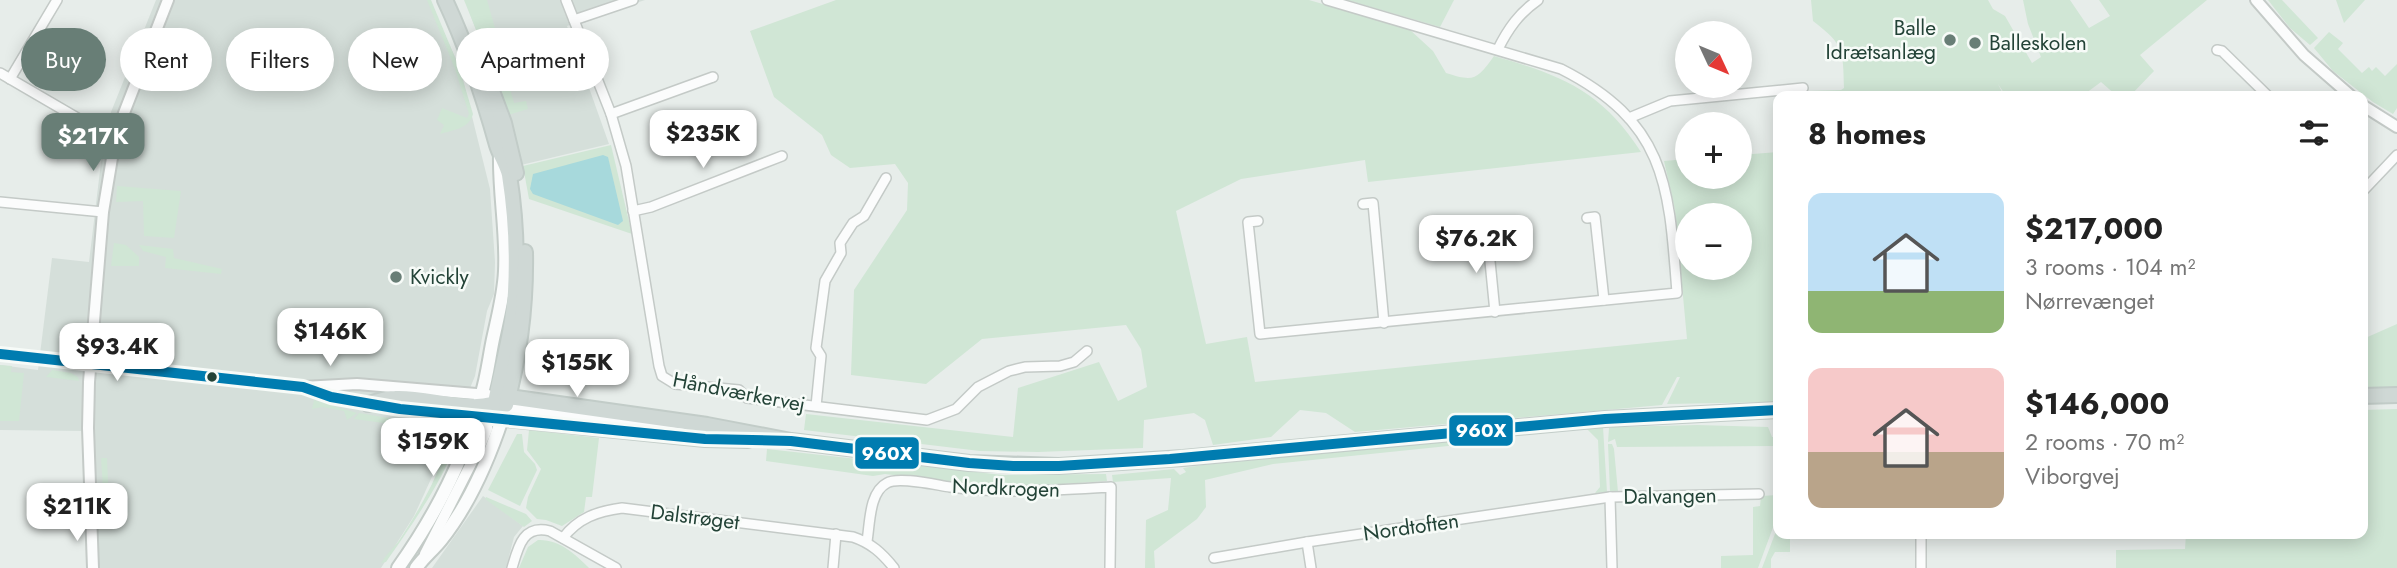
<!DOCTYPE html>
<meta charset="utf-8">
<style>
body{margin:0;font-family:Jost,sans-serif;background:#f2f2f2;color:#222;height:100vh;display:flex;flex-direction:column;font-size:26px;white-space:nowrap}
*{box-sizing:border-box;margin:0}
p{font-size:23px;color:#767676}
.icon{flex:none;width:38px;height:38px;fill:none;stroke:currentColor;stroke-width:2;stroke-linecap:round;stroke-linejoin:round}
.map{position:relative;flex:1;overflow:hidden}
.details{position:absolute;left:1773px;top:91px;width:595px;height:448px;display:flex;flex-direction:column;background:#fff;border-radius:14px;box-shadow:0 4px 18px #0003}
.details>*{flex:none}
.banner{position:absolute;left:21px;top:28px;width:665px;height:63px;display:flex;gap:14px}
.needle{width:46px;rotate:134deg}
.controls{position:absolute;left:1675px;top:21px;display:grid;gap:14px}
.controls a{display:grid;place-items:center;width:77px;height:77px;border-radius:50%;background:#fff;box-shadow:0 4px 18px #0003;font-size:35px}
.price{position:absolute;translate:-50% -60px;padding:0 16px;border-radius:14px;background:#fff;color:#222;font-size:23px;line-height:46px;filter:drop-shadow(0 2px 4px #0008)}
.price::after{content:'';position:absolute;left:50%;top:42px;width:21px;height:16px;margin-left:-10px;background:inherit;clip-path:polygon(0 0,100% 0,50% 100%)}
.price.selected{background:#687e76;color:#fff}
ul{padding:0;list-style:none}
li{display:flex;align-items:center;gap:21px;height:175px;padding:0 35px}
li span{display:grid;place-items:center;flex:none;width:196px;height:140px;border-radius:14px;color:#555}
li>.icon{margin-inline-start:auto}
span .icon{width:84px;height:84px;fill:#fffc;stroke-width:1}
li b{font-size:30px}
h2{display:flex;justify-content:space-between;align-items:center;height:84px;padding:0 35px;font-size:30px}
.pill{padding:0 24px;border-radius:32px;background:#fff;box-shadow:0 4px 18px #0003;font-size:24px;line-height:63px}
.pill.selected{background:#687e76;color:#fff}
.map>svg:first-child{display:block}
.built{fill:#d5dfda}
.green{fill:#d0e6d5;fill-rule:evenodd}
.water{fill:#a7d9dc}
.lines{fill:none;stroke-linecap:round;stroke-linejoin:round}
.minor-casing{stroke:#c4cac7;stroke-width:12}
.tertiary-casing{stroke:#c4cac7;stroke-width:14}
.secondary-casing{stroke:#c3cbc7;stroke-width:16}
.primary-casing{stroke:#c2ccc8;stroke-width:18}
.minor{stroke:#fbfcfc;stroke-width:9}
.tertiary{stroke:#fbfcfc;stroke-width:10}
.secondary{stroke:#fbfcfc;stroke-width:12}
.primary{stroke:#cfd8d5;stroke-width:14}
.bus-1-casing{stroke:#f7fbf8;stroke-width:16}
.bus-1{stroke:#007cb0;stroke-width:10}
.poi-dot{fill:#687e76;stroke:#f7fbf8;stroke-width:2.5}
.bus-dot{fill:#234337;stroke:#f7fbf8;stroke-width:2.5}
.labels{text-anchor:middle;stroke-width:5;stroke-linejoin:round;paint-order:stroke}
.poi-label{font-size:21px;fill:#234337;stroke:#f7fbf8;text-anchor:start}
.street-label{font-size:21px;fill:#234337;stroke:#f7fbf8}
.line-badge{stroke:#f7fbf8;stroke-width:2.5}
.badge-label{font-size:19px;text-anchor:middle;font-weight:bold;fill:#fff}
</style>
<div class="map">
<svg width="2397" height="568" viewBox="0 0 2397 568">
<rect width="100%" height="100%" fill="#e7edea"/>
<g class="built">
<polygon points="156,0 429,0 460,68 490,189 495,262 494,294 487,311 475,376 447,444 414,516 381,568 87,568 84,431 0,430 0,365 38,370 52,258 89,262 102,154 111,112"/>
<polygon points="465,0 645,0 567,26 609,144 521,165 509,118"/>
<polygon points="483,496 523,526 514,537 506,568 432,568"/>
</g>
<g class="green">
<path d="M427,0H431L459,67L473,114C469,129 453,130 440,134L444,125L437,120L442,108L467,118L469,114L455,69Z"/>
<polygon points="464,0 487,0 503,56 512,62 527,63 528,65 519,67 516,72 506,75 514,103 526,101 528,109 508,115 495,77"/>
<path d="M836,0H1309L1409,29L1433,51L1446,73C1474,82 1477,80 1494,56C1561,75 1602,91 1641,152L1368,182L1365,160L1241,179L1176,211L1206,344L1247,337L1255,382L1687,339L1675,210L1664,161L1687,159V177H1740V155L1778,152V402L1667,404L1680,377H1677L1662,405L1355,432L1326,413L1300,410L1271,437L1213,445L1205,420L1194,413L1144,420L1143,448L1038,452L980,451L804,430L806,414L1013,437L1018,388L1099,362L1118,401L1147,387L1141,349L1126,325L982,339L926,384L851,375L854,290L907,210L908,183L895,164L850,168L831,155L822,135L774,97L750,31ZM1687,215H1740V268H1687Z"/>
<polygon points="1347,0 1454,0 1440,27"/>
<path d="M1811,0H1988L1993,9L2005,16L2032,63L2041,57L2028,24L2023,0H2070L2089,28L2110,16L2099,0H2207L2140,55L2154,71L2130,96H2117L2101,82L2082,96H2006L1998,84L2004,96H1797L1808,94V91L1841,90L1844,88C1843,49 1844,45 1813,21Z"/>
<polygon points="2268,0 2282,0 2318,38 2310,45 2290,28"/>
<polygon points="2336,0 2365,0 2344,23"/>
<polygon points="2329,32 2343,43 2338,49 2362,73 2369,67 2372,71 2376,67 2385,76 2397,64 2397,108 2393,114 2373,102 2333,71 2314,48"/>
<polygon points="611,145 632,234 529,199 523,166"/>
<polygon points="117,186 181,191 174,238 144,236 143,201 116,202"/>
<polygon points="114,243 126,245 139,257 139,266 111,266"/>
<polygon points="139,245 173,249 174,258 222,269 221,274 165,268 166,257 143,251"/>
<polygon points="2397,324 2397,387 2363,387 2363,339"/>
<polygon points="0,365 12,366 11,372 24,373 19,421 0,421"/>
<polygon points="52,370 71,373 78,377 79,381 46,377"/>
<polygon points="314,400 357,413 347,420 344,411 322,407 312,409"/>
<polygon points="2397,409 2397,568 2116,568 2116,550 2185,549 2186,534 2362,534 2363,410"/>
<path d="M359,413L447,428L456,437C451,471 406,533 386,562L381,563C386,555 392,549 398,542C418,512 440,475 448,440L444,434L436,430L354,419Z"/>
<polygon points="1697,425 1768,427 1772,437 1778,437 1778,446 1617,447 1615,439 1608,442 1609,428 1613,427"/>
<polygon points="1603,427 1607,492 1595,493 1600,487 1598,440 1587,429"/>
<polygon points="529,430 599,438 592,497 586,497 584,512 562,526 546,520 537,519 526,508 528,497 541,469 527,450"/>
<polygon points="517,434 522,434 524,452 535,464 537,470 520,506 488,490"/>
<polygon points="1457,440 1458,445 1273,464 1205,480 1206,507 1197,519 1154,551 1155,568 1145,568 1146,520 1168,510 1171,478 1113,482 1112,475 1174,469 1180,475 1186,472 1183,468 1203,465"/>
<polygon points="1608,444 1612,444 1614,449 1618,492 1610,492"/>
<polygon points="767,449 1003,475 1106,474 1107,481 1018,487 981,486 885,474 873,476 766,461"/>
<polygon points="101,458 107,458 109,503 113,507 111,509 104,504"/>
<polygon points="1778,495 1778,514 1758,568 1721,568 1721,556 1753,555 1753,507 1760,506 1761,496"/>
<polygon points="486,497 526,514 532,521 524,527 485,499"/>
<polygon points="1778,526 1778,534 1790,534 1790,552 1775,552 1771,559 1771,568 1762,568"/>
<path d="M538,540C559,539 575,554 589,568H519L528,547Z"/>
</g>
<polygon class="water" points="603,155 608,157 623,221 618,225 533,194 530,189 533,174"/>
<g class="lines">
<g class="minor-casing">
<g id="minor">
<polyline points="566,0 611,114 626,166 659,366 662,376 675,384 739,390 747,398 927,420 956,409 978,387 1009,371 1025,367 1060,366 1074,362 1087,351"/>
<polyline points="574,20 633,0"/>
<path d="M1498,49C1508,29 1519,13 1538,0"/>
<polyline points="2217,50 2222,51 2268,96"/>
<polyline points="0,73 115,140"/>
<polyline points="10,79 57,0"/>
<polyline points="611,114 713,77"/>
<polyline points="1629,118 1670,101 1803,88"/>
<polyline points="2362,192 2397,155"/>
<polyline points="0,202 103,212"/>
<polyline points="1363,204 1373,203 1384,323"/>
<polyline points="633,211 651,207 782,156"/>
<polyline points="1587,218 1595,217 1604,300"/>
<path d="M1258,221L1248,222L1260,334L1677,293C1669,186 1667,123 1561,69L1327,0"/>
<polyline points="1477,222 1486,221 1495,312"/>
<polyline points="816,406 821,356 816,348 825,281 841,253 840,243 853,223 864,216 886,178"/>
<polyline points="1610,497 1612,568"/>
<polyline points="1921,534 1921,568"/>
<path d="M563,538C578,518 598,511 622,508L853,537C871,543 882,553 894,568"/>
<path d="M867,541C870,524 869,492 887,483C898,476 936,485 950,487C1004,494 1057,490 1111,487L1110,568"/>
<polyline points="1307,542 1311,568"/>
<polyline points="1214,558 1307,542 1610,497 1759,494"/>
<path d="M512,568C518,547 523,524 550,531L616,568"/>
<polyline points="833,568 836,534"/>
</g>
</g>
<g class="tertiary-casing">
<g id="tertiary">
<polyline points="2256,0 2304,55 2351,96"/>
<polyline points="2362,105 2397,127"/>
<polyline points="0,354 303,387 357,384 488,395"/>
<path d="M306,387C361,407 418,411 476,416"/>
<polyline points="425,554 480,446 487,429 488,410"/>
<polyline points="93,568 88,428 89,382 103,212 115,140 124,113 168,0"/>
</g>
</g>
<g class="secondary-casing">
<g id="secondary">
<polyline points="495,410 531,411 670,426 679,425"/>
<path d="M398,568C435,516 465,458 481,396C487,378 489,358 493,339C498,316 504,294 505,271C507,232 499,193 500,154"/>
<path d="M416,568C424,557 433,550 441,540C469,505 488,461 502,419"/>
</g>
</g>
<g class="primary-casing">
<g id="primary">
<path d="M445,0C467,47 483,95 497,145C500,155 507,165 509,175C515,213 517,254 515,292C513,330 502,366 495,403L497,412L502,419"/>
<polyline points="475,46 504,123 516,173"/>
<polyline points="2362,396 2397,395"/>
<path d="M368,404C376,402 386,398 395,398C431,396 476,418 509,397L707,425L791,441L969,463L1059,466L1183,458L1605,419L1778,410"/>
<path d="M506,405C520,354 526,305 525,252"/>
<polyline points="476,416 705,439 748,440"/>
</g>
</g>
<use href="#minor" class="minor"/>
<use href="#tertiary" class="tertiary"/>
<use href="#secondary" class="secondary"/>
<use href="#primary" class="primary"/>
<g class="bus-1-casing">
<polyline id="bus-1" points="0,354 303,387 331,397 400,409 705,439 791,441 969,463 1013,466 1059,466 1170,459 1605,419 1778,410"/>
</g>
<use href="#bus-1" class="bus-1"/>
</g>
<g class="poi-dot">
<circle cx="1950" cy="40" r="7"/>
<circle cx="1975" cy="43" r="7"/>
<circle cx="396" cy="277" r="7"/>
</g>
<circle class="bus-dot" cx="212" cy="377" r="6"/>
<g class="labels">
<g class="poi-label">
<text x="1936" y="35" text-anchor="end">Balle<tspan x="1936" dy="24">Idrætsanlæg</tspan></text>
<text x="1989" y="50">Balleskolen</text>
<text x="410" y="284">Kvickly</text>
</g>
<g class="street-label">
<text transform="translate(739 392) rotate(11)" y="7">Håndværkervej</text>
<text transform="translate(1006 488) rotate(2)" y="7">Nordkrogen</text>
<text transform="translate(1670 496) rotate(-1)" y="7">Dalvangen</text>
<text transform="translate(695 517) rotate(7)" y="7">Dalstrøget</text>
<text transform="translate(1411 527) rotate(-8)" y="7">Nordtoften</text>
</g>
</g>
<g class="line-badge">
<rect x="1448" y="414" width="66" height="33" rx="7" fill="#007cb0"/>
<rect x="854" y="436" width="66" height="34" rx="7" fill="#007cb0"/>
</g>
<g class="badge-label">
<text x="1481" y="437">960X</text>
<text x="887" y="460">960X</text>
</g>
</svg>
<div class="controls">
<a><svg class="needle" viewBox="-14 -14 28 28"><path d="M0-13l5 13h-10z" fill="#e53935"/><path d="M0 13l5-13h-10z" fill="#767676"/></svg></a>
<a>+</a>
<a>−</a>
</div>
<b class="price" style="left:703px;top:170px">$235K</b>
<b class="price selected" style="left:93px;top:173px">$217K</b>
<b class="price" style="left:1476px;top:275px">$76.2K</b>
<b class="price" style="left:330px;top:368px">$146K</b>
<b class="price" style="left:117px;top:383px">$93.4K</b>
<b class="price" style="left:577px;top:399px">$155K</b>
<b class="price" style="left:433px;top:478px">$159K</b>
<b class="price" style="left:77px;top:543px">$211K</b>
<div class="banner">
<a class="pill selected">Buy</a>
<a class="pill">Rent</a>
<a class="pill">Filters</a>
<a class="pill">New</a>
<a class="pill">Apartment</a>
</div>
<section class="details">
<h2>8 homes<svg class="icon" aria-label="filters" viewBox="0 0 24 24"><path d="M4 7h16M4 17h16"/><circle cx="9" cy="7" r="2"/><circle cx="15" cy="17" r="2"/></svg></h2>
<ul>
<li><span style="background:linear-gradient(#bfe0f5 70%,#8fb573 0)"><svg class="icon" aria-label="home" viewBox="0 0 24 24"><path d="M3 11l9-7 9 7M6 9v11h12V9"/></svg></span><div><b>$217,000</b><p>3 rooms · 104 m²</p><p>Nørrevænget</p></div></li>
<li><span style="background:linear-gradient(#f6c9c9 60%,#b9a48a 0)"><svg class="icon" aria-label="home" viewBox="0 0 24 24"><path d="M3 11l9-7 9 7M6 9v11h12V9"/></svg></span><div><b>$146,000</b><p>2 rooms · 70 m²</p><p>Viborgvej</p></div></li>
</ul>
</section>
</div>
